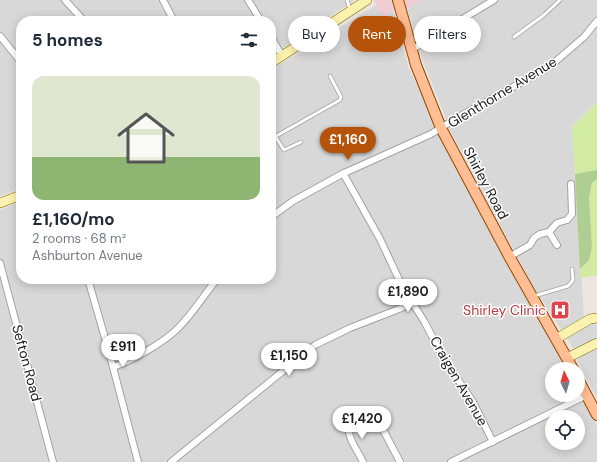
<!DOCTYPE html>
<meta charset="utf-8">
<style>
body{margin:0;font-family:"DM Sans",sans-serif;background:#f2f2f3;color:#1f2937;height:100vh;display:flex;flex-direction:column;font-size:15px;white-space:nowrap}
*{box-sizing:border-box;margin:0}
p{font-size:13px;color:#747a83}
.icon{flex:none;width:22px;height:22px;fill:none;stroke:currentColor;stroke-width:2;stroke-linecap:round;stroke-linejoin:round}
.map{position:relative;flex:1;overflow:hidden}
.drawer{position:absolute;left:16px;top:16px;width:260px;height:268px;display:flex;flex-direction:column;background:#fff;border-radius:16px;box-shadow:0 2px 10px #0003}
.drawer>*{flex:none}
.top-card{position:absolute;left:288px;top:16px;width:249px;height:36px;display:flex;gap:8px}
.needle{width:26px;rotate:355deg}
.tools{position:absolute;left:545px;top:362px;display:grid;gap:8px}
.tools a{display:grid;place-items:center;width:40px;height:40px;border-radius:50%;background:#fff;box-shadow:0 2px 10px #0003;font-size:20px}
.price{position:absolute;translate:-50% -34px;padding:0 9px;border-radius:14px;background:#fff;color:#222;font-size:13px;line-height:26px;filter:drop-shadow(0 1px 2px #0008)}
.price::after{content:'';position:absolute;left:50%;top:24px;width:12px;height:9px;margin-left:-6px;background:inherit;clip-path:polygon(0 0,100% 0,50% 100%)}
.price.active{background:#b45309;color:#fff}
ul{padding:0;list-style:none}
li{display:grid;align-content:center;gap:8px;height:212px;padding:0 16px}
li span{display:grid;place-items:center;height:124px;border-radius:12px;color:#555}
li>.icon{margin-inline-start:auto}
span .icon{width:72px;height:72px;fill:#fffc;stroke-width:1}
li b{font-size:17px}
h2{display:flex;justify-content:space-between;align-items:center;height:48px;padding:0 16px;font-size:17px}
.pill{padding:0 14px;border-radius:18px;background:#fff;box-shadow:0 2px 10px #0003;font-size:14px;line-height:36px}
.pill.active{background:#b45309;color:#fff}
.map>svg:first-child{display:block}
.residential{fill:#d9d8d8;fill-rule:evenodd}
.commercial{fill:#f0cdd2}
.grass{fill:#d2eba2}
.forest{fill:#aece92}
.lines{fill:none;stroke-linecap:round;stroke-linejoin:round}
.lane-casing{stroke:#a2a2a2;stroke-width:4.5}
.street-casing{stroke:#a2a2a2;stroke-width:8}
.secondary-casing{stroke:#736c00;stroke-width:10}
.primary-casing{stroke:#924800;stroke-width:12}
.lane{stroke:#fff;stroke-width:3}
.street{stroke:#fff;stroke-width:6}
.secondary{stroke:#fcf2af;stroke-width:9}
.primary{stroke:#ffbe93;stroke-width:10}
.labels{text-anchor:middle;stroke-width:3;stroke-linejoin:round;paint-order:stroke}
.street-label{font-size:14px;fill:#1b1b1b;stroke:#fff}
.health-label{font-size:14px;fill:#be3a42;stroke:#fff;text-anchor:end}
</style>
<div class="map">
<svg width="597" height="462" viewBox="0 0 597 462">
<rect width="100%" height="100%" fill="#ede6df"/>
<g class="residential">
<polygon points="0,0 355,0 271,56 271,21 21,21 21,188 0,196"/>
<polygon points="421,0 597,0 597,102 572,126 584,317 597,315 597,341 573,348 534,288 452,134 420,54 407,9"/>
<path d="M376,5L383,16L393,10L408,66L439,132L540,321L561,355L569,369H552V395H578V388L597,425V462H0V210L21,201V279H271V70ZM552,417H578V443H552Z"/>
<polygon points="597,349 597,399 578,361 578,358 580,356"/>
</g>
<polygon class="commercial" points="373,0 421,0 407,9 393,10 383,16"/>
<g class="grass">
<polygon points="597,102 597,170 575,174 572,127"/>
<polygon points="597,179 597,275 581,278 580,269 589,260 592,247 589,197 592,183"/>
</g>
<polygon class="forest" points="597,170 597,179 592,183 589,197 592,247 589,260 580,269 575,174"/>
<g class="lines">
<g class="lane-casing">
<g id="lane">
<polyline points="347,0 350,9"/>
<polyline points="514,37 544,15 560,0"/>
<polyline points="275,136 284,150 301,142"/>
<polyline points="271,139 340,100 341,97 330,76"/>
<polyline points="534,296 568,286 573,280 572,269"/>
</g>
</g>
<g class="street-casing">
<g id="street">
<polyline points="65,0 84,21"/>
<polyline points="163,0 174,21"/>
<polyline points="248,0 261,21"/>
<polyline points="0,36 21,62"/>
<polyline points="271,37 282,56"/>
<polyline points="411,50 494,0"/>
<polyline points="343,173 380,239 403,288 424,321 444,359 473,402 493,442"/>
<polyline points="271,217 293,201 342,174 431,134 455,119 549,67 584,37 597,21"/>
<polyline points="549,232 557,245"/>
<polyline points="509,257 530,245 534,238 540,234 549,232 557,223 567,220 572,214 571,184"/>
<polyline points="0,263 53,462"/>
<polyline points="88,279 109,352 138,462"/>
<path d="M113,367C132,361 160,344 174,332C191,317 203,296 217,279"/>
<polyline points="171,462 315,345 350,328 399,309 412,303"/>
<path d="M363,462C359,453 351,443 349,433C346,417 368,410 378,420L400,462"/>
<polyline points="451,462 587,395"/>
</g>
</g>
<g class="secondary-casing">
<g id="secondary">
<polyline points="271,63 367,0"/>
<polyline points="0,203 21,195"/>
<polyline points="556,339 590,319 597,318"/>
<polyline points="567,358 597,343"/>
</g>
</g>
<g class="primary-casing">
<g id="primary">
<polyline points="398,0 416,65 441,128 509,256 573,369"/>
<polyline points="578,379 597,415"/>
</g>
</g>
<use href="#lane" class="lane"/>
<use href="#street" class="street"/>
<use href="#secondary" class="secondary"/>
<use href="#primary" class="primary"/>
</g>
<defs>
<g id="hospital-square" transform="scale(1)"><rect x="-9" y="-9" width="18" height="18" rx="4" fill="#e0444e" stroke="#fff"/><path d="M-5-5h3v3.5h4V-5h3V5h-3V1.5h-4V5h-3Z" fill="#fff"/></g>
</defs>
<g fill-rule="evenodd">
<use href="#hospital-square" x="560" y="310"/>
</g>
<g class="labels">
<g class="street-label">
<text transform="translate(502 92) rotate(-31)" y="5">Glenthorne Avenue</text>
<text transform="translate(486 183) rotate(62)" y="5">Shirley Road</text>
<text transform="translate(27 363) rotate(75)" y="5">Sefton Road</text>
<text transform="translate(459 381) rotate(60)" y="5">Craigen Avenue</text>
</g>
<g class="health-label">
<text x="546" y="315">Shirley Clinic</text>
</g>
</g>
</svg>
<div class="tools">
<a><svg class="needle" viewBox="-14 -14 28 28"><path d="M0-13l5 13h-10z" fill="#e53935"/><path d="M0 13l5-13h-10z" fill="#747a83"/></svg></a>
<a><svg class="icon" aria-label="locate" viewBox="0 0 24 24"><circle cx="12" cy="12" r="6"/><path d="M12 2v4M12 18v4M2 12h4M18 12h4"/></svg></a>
</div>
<b class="price active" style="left:348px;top:161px">£1,160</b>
<b class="price" style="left:408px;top:313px">£1,890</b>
<b class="price" style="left:123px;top:368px">£911</b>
<b class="price" style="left:289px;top:377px">£1,150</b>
<b class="price" style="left:362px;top:440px">£1,420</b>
<div class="top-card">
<a class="pill">Buy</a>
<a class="pill active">Rent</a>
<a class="pill">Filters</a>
</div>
<section class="drawer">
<h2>5 homes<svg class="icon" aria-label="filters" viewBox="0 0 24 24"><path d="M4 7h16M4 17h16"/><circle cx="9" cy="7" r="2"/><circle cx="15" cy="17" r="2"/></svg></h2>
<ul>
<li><span style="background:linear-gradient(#dfe7d0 65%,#8fb573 0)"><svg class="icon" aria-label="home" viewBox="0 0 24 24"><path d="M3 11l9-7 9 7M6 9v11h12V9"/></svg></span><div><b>£1,160/mo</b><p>2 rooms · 68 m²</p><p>Ashburton Avenue</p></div></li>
</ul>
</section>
</div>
